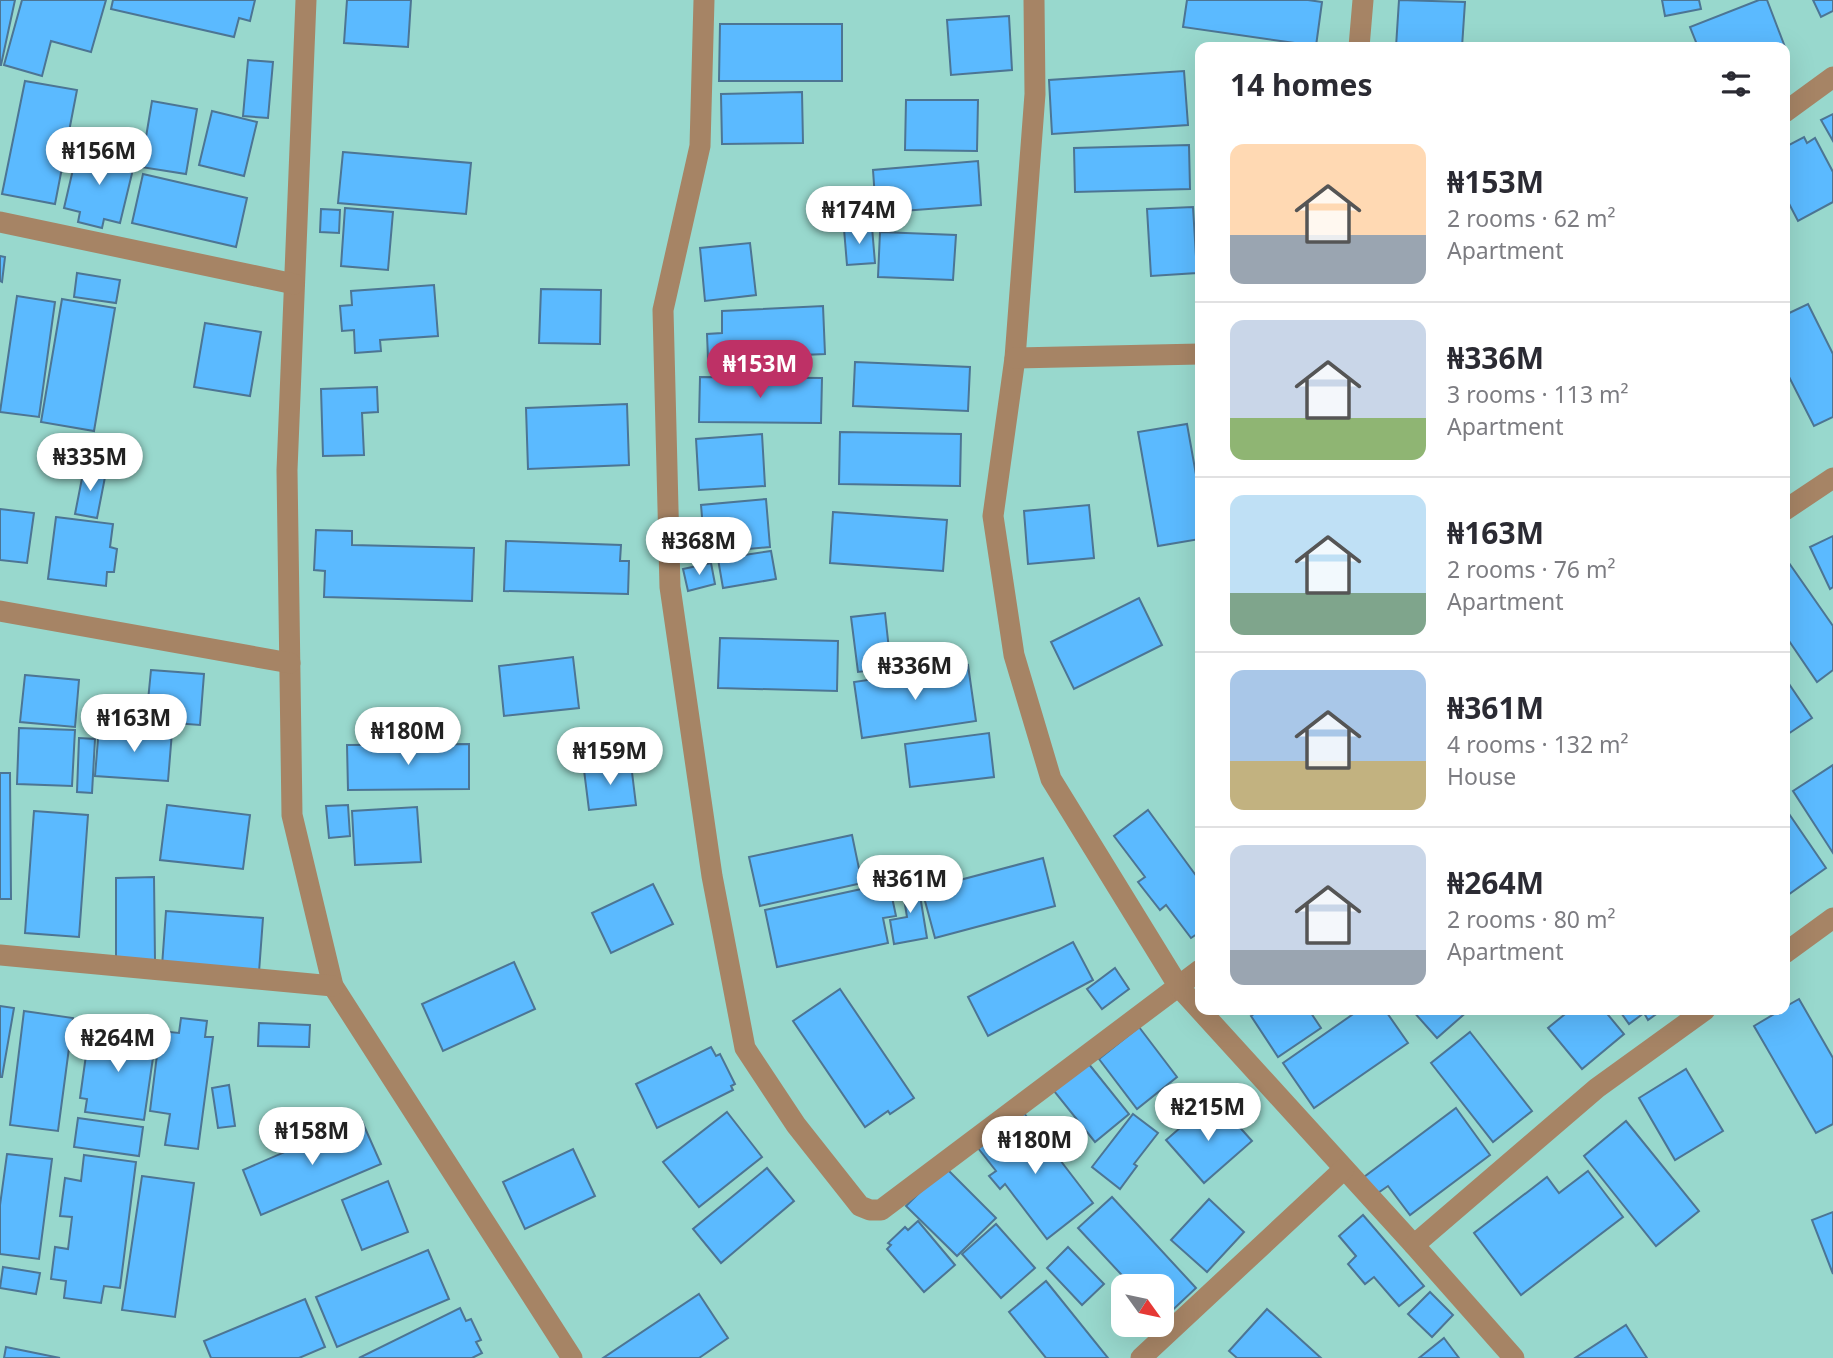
<!DOCTYPE html>
<meta charset="utf-8">
<style>
body{margin:0;font-family:"Noto Sans",sans-serif;background:#f2f2f3;color:#2b2b33;height:100vh;display:flex;flex-direction:column;font-size:26px;white-space:nowrap}
*{box-sizing:border-box;margin:0}
p{font-size:23px;color:#7c7c81}
.icon{flex:none;width:38px;height:38px;fill:none;stroke:currentColor;stroke-width:2;stroke-linecap:round;stroke-linejoin:round}
.map{position:relative;flex:1;overflow:hidden}
.sheet{position:absolute;left:1195px;top:42px;width:595px;height:973px;display:flex;flex-direction:column;background:#fff;border-radius:14px;box-shadow:0 7px 28px #0002}
.sheet>*{flex:none}
.needle{width:46px;rotate:123deg}
.controls{position:absolute;left:1111px;top:1274px;display:grid;gap:14px}
.controls a{display:grid;place-items:center;width:63px;height:63px;border-radius:14px;background:#fff;box-shadow:0 7px 28px #0002;font-size:35px}
.price{position:absolute;translate:-50% -60px;padding:0 16px;border-radius:24px;background:#fff;color:#222;font-size:23px;line-height:46px;filter:drop-shadow(0 2px 4px #0008)}
.price::after{content:'';position:absolute;left:50%;top:42px;width:21px;height:16px;margin-left:-10px;background:inherit;clip-path:polygon(0 0,100% 0,50% 100%)}
.price.selected{background:#be3166;color:#fff}
ul{padding:0;list-style:none}
li{display:flex;align-items:center;gap:21px;height:175px;padding:0 35px}
li+li{border-top:2px solid #e1e1e2}
li span{display:grid;place-items:center;flex:none;width:196px;height:140px;border-radius:14px;color:#555}
li>.icon{margin-inline-start:auto}
span .icon{width:84px;height:84px;fill:#fffc;stroke-width:1}
li b{font-size:30px}
h2{display:flex;justify-content:space-between;align-items:center;height:84px;padding:0 35px;font-size:30px}
.map>svg:first-child{display:block}
.building{fill:#5bbaff;stroke:#4c7594;stroke-width:2}
.lines{fill:none;stroke-linecap:round;stroke-linejoin:round}
.street{stroke:#a68465;stroke-width:21}
</style>
<div class="map">
<svg width="1833" height="1358" viewBox="0 0 1833 1358">
<rect width="100%" height="100%" fill="#98d8cd"/>
<g class="building">
<polygon points="0,0 15,0 1,65 0,65"/>
<polygon points="22,0 106,0 91,52 51,41 42,76 4,65"/>
<polygon points="113,0 255,0 250,21 239,18 234,37 111,9"/>
<polygon points="347,0 411,0 408,47 344,43"/>
<polygon points="1187,0 1308,0 1322,2 1316,46 1183,27"/>
<polygon points="1399,0 1465,2 1462,47 1396,47"/>
<polygon points="1662,0 1699,0 1701,9 1665,16"/>
<polygon points="1759,0 1767,0 1785,47 1698,47 1690,27"/>
<polygon points="1813,0 1833,0 1833,11 1821,17"/>
<polygon points="1009,16 1012,70 951,75 947,20"/>
<polygon points="720,24 842,24 842,81 719,81"/>
<polygon points="248,60 273,62 268,118 243,116"/>
<polygon points="1184,71 1188,125 1052,134 1049,80"/>
<polygon points="25,81 77,90 55,204 2,194"/>
<polygon points="802,92 803,143 722,144 721,94"/>
<polygon points="906,100 978,100 977,151 905,150"/>
<polygon points="152,101 197,109 186,174 141,167"/>
<polygon points="212,111 257,122 244,176 199,165"/>
<polygon points="1833,114 1833,141 1821,120"/>
<polygon points="1804,137 1807,143 1815,138 1833,172 1833,202 1798,221 1785,196 1785,147"/>
<polygon points="1189,145 1190,189 1075,192 1074,148"/>
<polygon points="78,148 135,161 120,223 104,219 102,228 78,222 80,212 64,208"/>
<polygon points="343,152 471,163 466,214 338,203"/>
<polygon points="978,161 981,205 876,213 873,170"/>
<polygon points="143,174 247,198 236,247 132,223"/>
<polygon points="1193,207 1197,273 1151,276 1147,209"/>
<polygon points="345,208 393,212 388,270 341,266"/>
<polygon points="321,209 340,210 339,233 320,232"/>
<polygon points="872,227 875,263 847,265 844,229"/>
<polygon points="880,232 956,235 953,280 878,277"/>
<polygon points="750,243 756,295 705,301 700,248"/>
<polygon points="0,256 5,257 2,282 0,281"/>
<polygon points="77,273 120,280 116,303 74,297"/>
<polygon points="434,285 438,336 380,340 381,351 355,353 354,330 342,331 340,306 352,305 351,291"/>
<polygon points="541,289 601,290 600,344 539,343"/>
<polygon points="17,296 55,302 39,417 0,412"/>
<polygon points="62,299 115,308 94,431 41,422"/>
<polygon points="1808,304 1833,354 1833,417 1814,426 1785,369 1785,315"/>
<polygon points="823,306 825,354 708,359 707,334 722,333 722,311"/>
<polygon points="205,323 261,332 250,396 194,387"/>
<polygon points="855,362 970,367 968,411 853,406"/>
<polygon points="700,377 822,378 821,423 699,422"/>
<polygon points="377,387 378,412 362,413 364,455 323,456 321,389"/>
<polygon points="627,404 629,465 528,469 526,408"/>
<polygon points="1187,424 1200,497 1200,539 1158,546 1138,432"/>
<polygon points="840,432 961,434 960,486 839,484"/>
<polygon points="762,434 765,486 699,490 696,439"/>
<polygon points="84,468 106,472 97,518 75,514"/>
<polygon points="766,499 770,547 705,553 701,505"/>
<polygon points="1089,505 1094,558 1028,564 1024,511"/>
<polygon points="0,509 34,513 27,563 0,560"/>
<polygon points="833,512 947,520 943,571 830,563"/>
<polygon points="56,517 113,524 110,547 117,549 114,572 107,572 106,586 48,579"/>
<polygon points="316,530 352,531 352,545 474,548 472,601 324,597 325,571 314,570"/>
<polygon points="1833,536 1833,587 1830,589 1810,547"/>
<polygon points="506,541 621,545 620,561 629,561 628,594 504,591"/>
<polygon points="771,551 776,579 723,588 718,559"/>
<polygon points="711,563 715,584 688,591 683,569"/>
<polygon points="1789,563 1833,626 1833,670 1817,682 1785,635 1785,566"/>
<polygon points="1139,598 1162,645 1074,689 1051,642"/>
<polygon points="885,613 891,668 858,672 851,617"/>
<polygon points="720,638 838,641 837,691 718,688"/>
<polygon points="573,657 579,708 504,716 499,666"/>
<polygon points="968,665 976,721 862,738 854,682"/>
<polygon points="151,670 204,674 200,725 146,721"/>
<polygon points="25,675 79,680 75,727 20,722"/>
<polygon points="1785,678 1812,718 1785,736"/>
<polygon points="99,727 172,732 168,781 95,776"/>
<polygon points="19,728 75,730 72,786 17,784"/>
<polygon points="989,733 994,777 910,787 905,744"/>
<polygon points="79,738 95,739 92,793 77,792"/>
<polygon points="469,744 469,789 348,790 347,745"/>
<polygon points="631,764 636,805 589,810 584,770"/>
<polygon points="1833,765 1833,853 1793,791"/>
<polygon points="0,773 10,773 11,899 0,899"/>
<polygon points="167,805 250,815 243,869 160,860"/>
<polygon points="348,805 350,836 329,838 326,806"/>
<polygon points="417,807 421,862 355,865 352,811"/>
<polygon points="1785,808 1826,868 1785,897"/>
<polygon points="1148,810 1200,881 1200,932 1191,938 1166,905 1160,910 1138,882 1145,877 1114,836"/>
<polygon points="34,811 88,815 79,937 25,933"/>
<polygon points="852,835 862,883 760,906 749,857"/>
<polygon points="1043,858 1055,906 935,938 922,890"/>
<polygon points="154,877 155,961 116,961 116,878"/>
<polygon points="917,877 927,938 894,944 890,920 907,917 901,880"/>
<polygon points="889,883 896,916 883,918 888,943 777,967 765,910"/>
<polygon points="653,884 673,924 611,953 592,913"/>
<polygon points="166,911 263,918 259,972 162,966"/>
<polygon points="1073,942 1093,980 988,1036 968,997"/>
<polygon points="514,962 535,1009 443,1051 422,1004"/>
<polygon points="1115,968 1129,989 1102,1009 1087,989"/>
<polygon points="840,989 914,1098 890,1114 888,1111 865,1127 793,1021"/>
<polygon points="1799,999 1833,1058 1833,1124 1816,1133 1754,1026 1781,1010 1785,1010 1785,1007"/>
<polygon points="0,1006 14,1008 2,1077 0,1077"/>
<polygon points="1260,1010 1309,1010 1321,1028 1278,1057 1251,1016"/>
<polygon points="1359,1010 1385,1010 1408,1043 1314,1108 1283,1063"/>
<polygon points="1412,1010 1469,1010 1437,1038"/>
<polygon points="1570,1010 1604,1010 1624,1034 1582,1069 1548,1028"/>
<polygon points="1619,1010 1662,1010 1648,1020 1644,1013 1629,1024"/>
<polygon points="24,1011 73,1018 58,1131 10,1125"/>
<polygon points="181,1018 207,1021 205,1037 213,1037 198,1149 165,1145 170,1114 150,1111 160,1031 179,1033"/>
<polygon points="259,1023 310,1025 309,1047 258,1046"/>
<polygon points="1139,1027 1177,1077 1137,1109 1099,1059"/>
<polygon points="97,1029 156,1037 144,1120 85,1112 87,1099 80,1098 88,1041 95,1042"/>
<polygon points="1470,1032 1532,1111 1493,1142 1431,1063"/>
<polygon points="711,1047 716,1056 720,1054 735,1084 731,1086 733,1090 657,1128 636,1084"/>
<polygon points="1088,1063 1129,1114 1095,1142 1054,1091"/>
<polygon points="1686,1069 1723,1131 1675,1160 1639,1098"/>
<polygon points="229,1085 235,1126 218,1128 212,1088"/>
<polygon points="1456,1108 1490,1155 1410,1215 1388,1186 1372,1197 1360,1180"/>
<polygon points="1202,1109 1216,1124 1227,1113 1252,1141 1204,1183 1166,1140"/>
<polygon points="727,1112 762,1157 699,1207 663,1162"/>
<polygon points="1024,1113 1093,1203 1047,1239 1005,1184 1000,1189 989,1176 996,1171 978,1148"/>
<polygon points="1133,1114 1158,1133 1134,1164 1137,1166 1120,1189 1092,1167"/>
<polygon points="78,1118 143,1127 139,1156 74,1147"/>
<polygon points="361,1119 381,1164 261,1215 243,1170"/>
<polygon points="1626,1121 1699,1211 1656,1246 1584,1156"/>
<polygon points="573,1149 595,1196 525,1229 503,1182"/>
<polygon points="7,1154 52,1159 39,1259 0,1254 0,1205"/>
<polygon points="84,1155 136,1162 120,1288 104,1286 101,1303 64,1298 66,1281 51,1279 55,1247 68,1249 72,1217 60,1216 65,1178 81,1181"/>
<polygon points="945,1167 996,1218 957,1256 906,1206"/>
<polygon points="767,1168 794,1201 721,1263 693,1229"/>
<polygon points="1588,1171 1623,1217 1521,1295 1474,1233 1547,1177 1559,1193"/>
<polygon points="142,1176 194,1183 175,1317 122,1310"/>
<polygon points="388,1181 408,1232 362,1250 342,1200"/>
<polygon points="1112,1197 1196,1288 1163,1319 1162,1286 1132,1286 1078,1228"/>
<polygon points="1209,1199 1244,1232 1207,1272 1171,1240"/>
<polygon points="1833,1212 1833,1274 1812,1220"/>
<polygon points="1363,1215 1424,1286 1399,1306 1374,1277 1365,1284 1348,1264 1356,1256 1339,1236"/>
<polygon points="918,1221 955,1265 924,1292 887,1249 891,1245 888,1243 905,1227 908,1230"/>
<polygon points="996,1224 1035,1268 1001,1298 962,1254"/>
<polygon points="1068,1247 1104,1284 1082,1305 1047,1268"/>
<polygon points="428,1250 449,1299 337,1347 316,1297"/>
<polygon points="3,1267 40,1273 36,1294 0,1288"/>
<polygon points="1046,1281 1108,1358 1046,1358 1009,1312"/>
<polygon points="1430,1292 1453,1315 1432,1337 1408,1314"/>
<polygon points="699,1294 728,1338 699,1358 603,1358"/>
<polygon points="305,1299 325,1347 299,1358 211,1358 204,1341"/>
<polygon points="460,1308 466,1321 471,1319 481,1340 476,1342 482,1353 472,1358 359,1358"/>
<polygon points="1267,1309 1321,1358 1237,1358 1229,1351"/>
<polygon points="1626,1325 1647,1358 1575,1358"/>
<polygon points="1444,1338 1459,1358 1419,1358"/>
<polygon points="6,1347 60,1358 4,1358"/>
</g>
<g class="lines">
<g class="street">
<polyline points="306,0 287,470 292,815 333,986 572,1358"/>
<polyline points="704,0 700,146 663,310 670,587 712,876 745,1048 796,1125 860,1206 870,1210 881,1210 1200,970"/>
<polyline points="1034,0 1035,94 1015,358 993,516 1014,655 1051,779 1179,987 1414,1245 1514,1358"/>
<polyline points="1359,47 1363,0"/>
<polyline points="1785,112 1833,77"/>
<polyline points="0,222 294,284"/>
<polyline points="1015,358 1200,354"/>
<polyline points="1785,510 1833,478"/>
<polyline points="0,611 290,663"/>
<polyline points="1785,953 1833,918"/>
<polyline points="0,955 333,986"/>
<polyline points="1414,1245 1597,1088 1705,1010"/>
<polyline points="1141,1358 1344,1169"/>
</g>
</g>
</svg>
<div class="controls">
<a><svg class="needle" viewBox="-14 -14 28 28"><path d="M0-13l5 13h-10z" fill="#e53935"/><path d="M0 13l5-13h-10z" fill="#7c7c81"/></svg></a>
</div>
<b class="price" style="left:99px;top:187px">₦156M</b>
<b class="price" style="left:859px;top:246px">₦174M</b>
<b class="price selected" style="left:760px;top:400px">₦153M</b>
<b class="price" style="left:90px;top:493px">₦335M</b>
<b class="price" style="left:699px;top:577px">₦368M</b>
<b class="price" style="left:915px;top:702px">₦336M</b>
<b class="price" style="left:134px;top:754px">₦163M</b>
<b class="price" style="left:408px;top:767px">₦180M</b>
<b class="price" style="left:610px;top:787px">₦159M</b>
<b class="price" style="left:910px;top:915px">₦361M</b>
<b class="price" style="left:118px;top:1074px">₦264M</b>
<b class="price" style="left:1208px;top:1143px">₦215M</b>
<b class="price" style="left:312px;top:1167px">₦158M</b>
<b class="price" style="left:1035px;top:1176px">₦180M</b>
<section class="sheet">
<h2>14 homes<svg class="icon" aria-label="filters" viewBox="0 0 24 24"><path d="M4 7h16M4 17h16"/><circle cx="9" cy="7" r="2"/><circle cx="15" cy="17" r="2"/></svg></h2>
<ul>
<li><span style="background:linear-gradient(#ffd9b3 65%,#9aa5b1 0)"><svg class="icon" aria-label="home" viewBox="0 0 24 24"><path d="M3 11l9-7 9 7M6 9v11h12V9"/></svg></span><div><b>₦153M</b><p>2 rooms · 62 m²</p><p>Apartment</p></div></li>
<li><span style="background:linear-gradient(#c9d6e8 70%,#8fb573 0)"><svg class="icon" aria-label="home" viewBox="0 0 24 24"><path d="M3 11l9-7 9 7M6 9v11h12V9"/></svg></span><div><b>₦336M</b><p>3 rooms · 113 m²</p><p>Apartment</p></div></li>
<li><span style="background:linear-gradient(#bfe0f5 70%,#7fa58c 0)"><svg class="icon" aria-label="home" viewBox="0 0 24 24"><path d="M3 11l9-7 9 7M6 9v11h12V9"/></svg></span><div><b>₦163M</b><p>2 rooms · 76 m²</p><p>Apartment</p></div></li>
<li><span style="background:linear-gradient(#a9c7e8 65%,#c2b280 0)"><svg class="icon" aria-label="home" viewBox="0 0 24 24"><path d="M3 11l9-7 9 7M6 9v11h12V9"/></svg></span><div><b>₦361M</b><p>4 rooms · 132 m²</p><p>House</p></div></li>
<li><span style="background:linear-gradient(#c9d6e8 75%,#9aa5b1 0)"><svg class="icon" aria-label="home" viewBox="0 0 24 24"><path d="M3 11l9-7 9 7M6 9v11h12V9"/></svg></span><div><b>₦264M</b><p>2 rooms · 80 m²</p><p>Apartment</p></div></li>
</ul>
</section>
</div>
